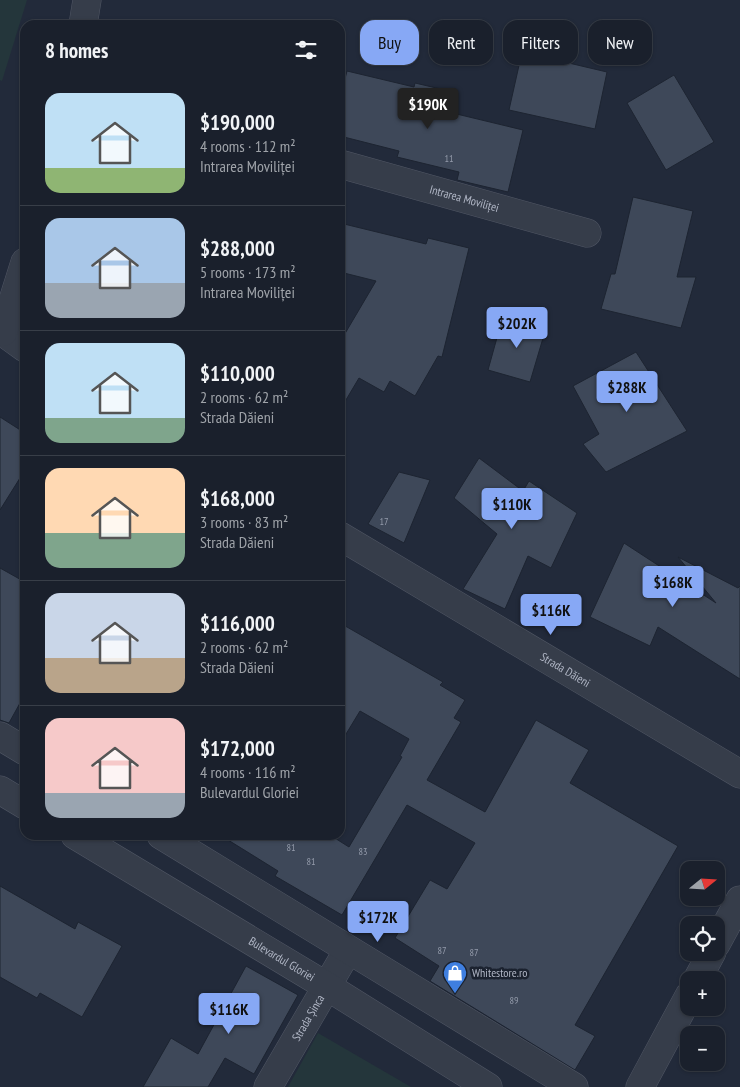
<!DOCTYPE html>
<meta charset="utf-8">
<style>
body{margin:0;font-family:"PT Sans Narrow",sans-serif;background:#232834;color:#f1f3f6;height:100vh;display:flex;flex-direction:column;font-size:19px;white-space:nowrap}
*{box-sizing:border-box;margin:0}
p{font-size:16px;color:#9fa3a9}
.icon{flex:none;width:28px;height:28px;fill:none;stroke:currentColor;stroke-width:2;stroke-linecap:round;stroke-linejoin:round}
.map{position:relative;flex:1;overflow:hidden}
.side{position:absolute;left:20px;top:20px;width:325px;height:820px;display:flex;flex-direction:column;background:#1a202c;border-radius:15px;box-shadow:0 1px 4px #0004,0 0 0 1px #383e48}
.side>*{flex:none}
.hud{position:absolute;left:360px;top:20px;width:305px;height:45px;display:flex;gap:10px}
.needle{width:32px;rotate:72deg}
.fabs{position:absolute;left:680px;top:861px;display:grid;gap:10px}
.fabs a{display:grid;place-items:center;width:45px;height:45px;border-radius:10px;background:#1a202c;box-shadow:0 1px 4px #0004,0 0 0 1px #383e48;font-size:25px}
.price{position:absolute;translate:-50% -42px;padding:0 11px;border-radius:5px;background:#87a8f5;color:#111;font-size:16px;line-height:32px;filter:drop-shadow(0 1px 2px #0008)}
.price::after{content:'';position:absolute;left:50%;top:30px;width:15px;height:11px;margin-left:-8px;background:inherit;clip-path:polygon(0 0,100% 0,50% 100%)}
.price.active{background:#222;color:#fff}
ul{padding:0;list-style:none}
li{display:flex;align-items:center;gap:15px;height:125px;padding:0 25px}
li+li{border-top:1px solid #383e48}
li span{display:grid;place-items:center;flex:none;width:140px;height:100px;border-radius:15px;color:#555}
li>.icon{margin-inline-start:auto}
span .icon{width:60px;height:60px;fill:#fffc;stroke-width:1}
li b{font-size:21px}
h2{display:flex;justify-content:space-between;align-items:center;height:60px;padding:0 25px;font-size:21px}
.pill{padding:0 18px;border-radius:15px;background:#1a202c;box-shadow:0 1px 4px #0004,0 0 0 1px #383e48;font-size:18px;line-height:45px}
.pill.active{background:#87a8f5;color:#111}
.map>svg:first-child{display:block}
.green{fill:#24363b}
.building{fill:#3e4859;stroke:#1d2431}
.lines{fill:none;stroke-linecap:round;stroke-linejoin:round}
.minor-casing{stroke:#515765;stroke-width:29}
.tertiary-casing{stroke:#515765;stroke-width:29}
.minor{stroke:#363d4a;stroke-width:28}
.tertiary{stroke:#363d4a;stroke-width:28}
.labels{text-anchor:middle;stroke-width:5;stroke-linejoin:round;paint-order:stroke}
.number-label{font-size:10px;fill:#949bab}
.street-label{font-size:12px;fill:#b1b7c6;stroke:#1b222f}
.poi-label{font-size:12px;fill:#b1b7c6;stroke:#1b222f;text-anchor:start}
</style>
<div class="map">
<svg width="740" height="1087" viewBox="0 0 740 1087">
<rect width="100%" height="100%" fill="#222a3a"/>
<g class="green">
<polygon points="0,0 27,0 2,81 0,80"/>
<polygon points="318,1033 411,1087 288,1087"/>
</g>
<g class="building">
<polygon points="522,52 607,72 595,129 509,110"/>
<polygon points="347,71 414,87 415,83 445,90 440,110 523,130 508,192 457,180 459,172 397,157 399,151 340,136 340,98"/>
<polygon points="674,75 714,142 666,170 627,103"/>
<polygon points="633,197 693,211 677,277 696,277 681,328 601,309 611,274 615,274"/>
<polygon points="340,223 426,244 428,238 469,248 442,357 438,356 415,396 390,381 384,392 359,378 340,410 340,342 376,281 340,272"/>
<polygon points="503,316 546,328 530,382 488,370"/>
<polygon points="636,352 687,431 606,472 583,444 599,434 573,386"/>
<polygon points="0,417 25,433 25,470 0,510"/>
<polygon points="479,458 523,491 529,481 577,513 551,568 528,556 505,609 463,589 497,534 454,498"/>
<polygon points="399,472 430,480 404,543 368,524"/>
<polygon points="624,543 716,603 678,557 738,588 740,586 740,679 658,627 650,646 590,617"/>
<polygon points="0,568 25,582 25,694 9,723 0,720"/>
<polygon points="340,623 443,682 440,685 465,700 454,718 461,722 427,780 485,812 536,720 589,750 570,783 678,846 575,1025 595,1036 575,1070 430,981 439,966 395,938 430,880 447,889 475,843 407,805 342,915 275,876 278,871 220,835 330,835 349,847 402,757 400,756 409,739 360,711 340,744"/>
<polygon points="0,886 75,929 78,922 122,946 82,1017 40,993 37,998 0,977"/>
<polygon points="246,966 298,995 254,1074 225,1058 208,1087 143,1087 171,1038 198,1054"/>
</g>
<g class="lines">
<g class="minor-casing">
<g id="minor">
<polyline points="83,25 87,0"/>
<path id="s1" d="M340,164L587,233"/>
<polyline points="0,330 25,348"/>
<polyline points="3,332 25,262"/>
<path id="s2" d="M340,536L740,774"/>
<polyline points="716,944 740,900"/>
<polyline points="697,980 712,952"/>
<path id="s3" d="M268,1087L348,950"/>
<polyline points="640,1087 689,996"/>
</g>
</g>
<g class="tertiary-casing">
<g id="tertiary">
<polyline points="0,736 25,751"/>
<polyline points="0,790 25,805"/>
<path id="s4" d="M75,835L328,987L488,1087"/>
<polyline points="161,835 574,1087"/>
</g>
</g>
<use href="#minor" class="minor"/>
<use href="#tertiary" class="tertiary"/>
</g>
<defs>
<g id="shop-pin" transform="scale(1.25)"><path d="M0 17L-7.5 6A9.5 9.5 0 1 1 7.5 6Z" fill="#3f7fe0" stroke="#1b222f"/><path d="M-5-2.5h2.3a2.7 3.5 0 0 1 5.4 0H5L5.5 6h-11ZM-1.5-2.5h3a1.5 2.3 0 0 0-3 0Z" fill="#fff"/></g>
</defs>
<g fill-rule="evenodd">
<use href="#shop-pin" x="455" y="973"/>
</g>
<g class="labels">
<g class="number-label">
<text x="449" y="162">11</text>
<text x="384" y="525">17</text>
<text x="291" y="851">81</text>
<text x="363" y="855">83</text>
<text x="311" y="865">81</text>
<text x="442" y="954">87</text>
<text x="474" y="956">87</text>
<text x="514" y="1004">89</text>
</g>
<g class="street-label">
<text dy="4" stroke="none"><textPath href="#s1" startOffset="129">Intrarea Moviliței</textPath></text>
<text dy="4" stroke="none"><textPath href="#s2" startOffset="262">Strada Dăieni</textPath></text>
<text dy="4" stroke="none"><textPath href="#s4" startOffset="241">Bulevardul Gloriei</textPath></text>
<text dy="4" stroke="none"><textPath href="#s3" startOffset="80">Strada Șinca</textPath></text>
</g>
<g class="poi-label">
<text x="472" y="977">Whitestore.ro</text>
</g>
</g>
</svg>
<div class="fabs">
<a><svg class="needle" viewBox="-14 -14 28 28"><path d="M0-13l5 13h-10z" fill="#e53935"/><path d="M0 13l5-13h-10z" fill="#9fa3a9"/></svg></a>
<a><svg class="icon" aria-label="locate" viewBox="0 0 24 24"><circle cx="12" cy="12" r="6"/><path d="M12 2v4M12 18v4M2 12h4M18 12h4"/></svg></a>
<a>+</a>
<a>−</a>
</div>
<b class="price active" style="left:428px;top:130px">$190K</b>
<b class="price" style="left:517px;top:349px">$202K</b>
<b class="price" style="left:627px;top:413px">$288K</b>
<b class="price" style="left:512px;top:530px">$110K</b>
<b class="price" style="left:673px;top:608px">$168K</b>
<b class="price" style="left:551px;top:636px">$116K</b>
<b class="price" style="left:378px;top:943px">$172K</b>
<b class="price" style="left:229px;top:1035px">$116K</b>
<div class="hud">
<a class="pill active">Buy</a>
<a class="pill">Rent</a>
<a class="pill">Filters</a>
<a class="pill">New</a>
</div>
<section class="side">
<h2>8 homes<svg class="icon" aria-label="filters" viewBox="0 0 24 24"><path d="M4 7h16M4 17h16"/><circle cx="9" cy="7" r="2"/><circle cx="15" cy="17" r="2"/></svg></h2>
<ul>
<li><span style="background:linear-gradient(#bfe0f5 75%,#8fb573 0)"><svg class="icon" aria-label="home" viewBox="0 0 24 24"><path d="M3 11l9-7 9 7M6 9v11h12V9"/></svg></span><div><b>$190,000</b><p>4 rooms · 112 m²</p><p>Intrarea Moviliței</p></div></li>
<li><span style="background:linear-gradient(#a9c7e8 65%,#9aa5b1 0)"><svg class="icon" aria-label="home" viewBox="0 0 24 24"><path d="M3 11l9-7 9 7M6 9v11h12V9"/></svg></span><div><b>$288,000</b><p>5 rooms · 173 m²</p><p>Intrarea Moviliței</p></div></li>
<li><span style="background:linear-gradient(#bfe0f5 75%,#7fa58c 0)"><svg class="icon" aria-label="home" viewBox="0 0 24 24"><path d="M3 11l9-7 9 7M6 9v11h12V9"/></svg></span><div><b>$110,000</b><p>2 rooms · 62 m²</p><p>Strada Dăieni</p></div></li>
<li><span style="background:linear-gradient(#ffd9b3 65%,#7fa58c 0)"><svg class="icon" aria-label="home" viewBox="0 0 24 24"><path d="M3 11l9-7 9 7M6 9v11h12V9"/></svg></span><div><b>$168,000</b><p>3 rooms · 83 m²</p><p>Strada Dăieni</p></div></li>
<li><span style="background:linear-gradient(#c9d6e8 65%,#b9a48a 0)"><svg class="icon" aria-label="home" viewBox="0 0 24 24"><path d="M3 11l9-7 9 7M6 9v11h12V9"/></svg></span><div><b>$116,000</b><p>2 rooms · 62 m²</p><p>Strada Dăieni</p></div></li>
<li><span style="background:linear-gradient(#f6c9c9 75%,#9aa5b1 0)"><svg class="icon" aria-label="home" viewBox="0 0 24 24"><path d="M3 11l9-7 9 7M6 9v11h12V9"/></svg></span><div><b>$172,000</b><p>4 rooms · 116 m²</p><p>Bulevardul Gloriei</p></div></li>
</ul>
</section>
</div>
